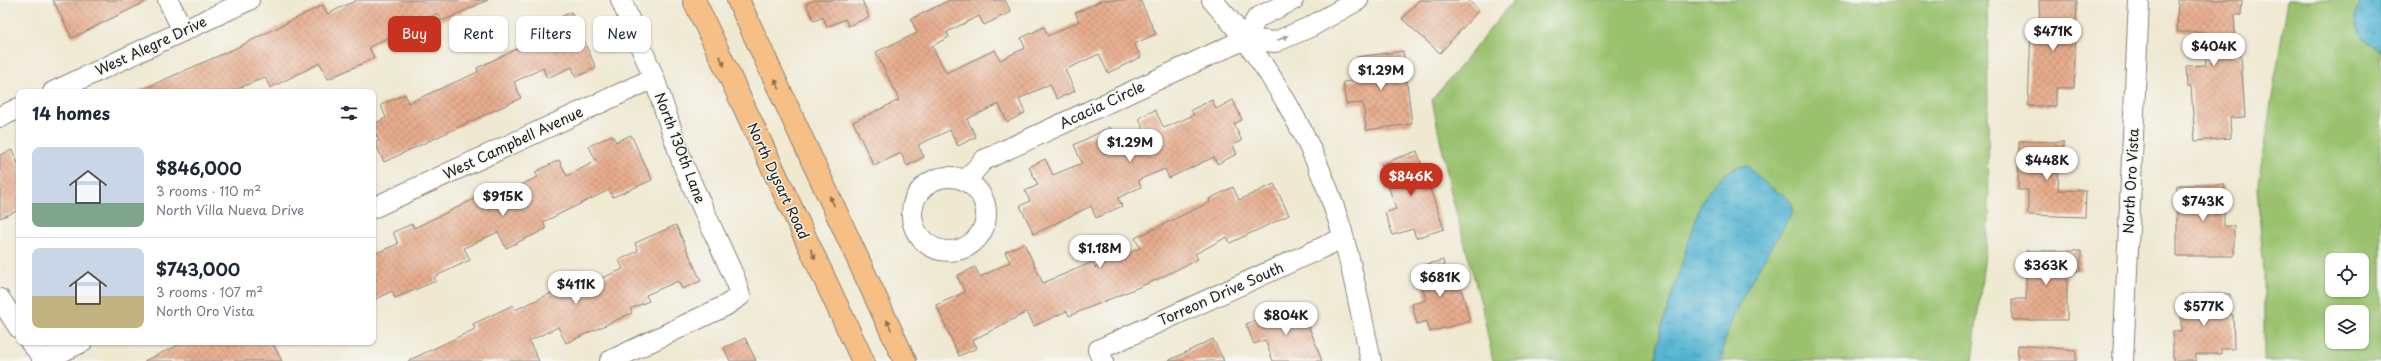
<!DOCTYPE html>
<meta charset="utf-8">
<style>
body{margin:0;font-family:"Playpen Sans",sans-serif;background:#f2f2f3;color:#1f2937;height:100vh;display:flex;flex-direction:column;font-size:15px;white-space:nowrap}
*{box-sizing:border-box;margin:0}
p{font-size:13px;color:#747a83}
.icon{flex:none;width:22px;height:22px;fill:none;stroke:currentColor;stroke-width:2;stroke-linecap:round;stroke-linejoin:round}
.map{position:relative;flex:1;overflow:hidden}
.details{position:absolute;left:16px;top:89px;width:360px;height:256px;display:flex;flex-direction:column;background:#fff;border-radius:8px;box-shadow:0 1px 3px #0004}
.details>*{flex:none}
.hud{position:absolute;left:388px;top:16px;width:380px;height:36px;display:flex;gap:8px}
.controls{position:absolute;left:2325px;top:253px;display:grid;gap:8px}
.controls a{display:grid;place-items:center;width:44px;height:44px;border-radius:8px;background:#fff;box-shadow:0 1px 3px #0004;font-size:20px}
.price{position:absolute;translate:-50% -34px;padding:0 9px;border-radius:14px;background:#fff;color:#222;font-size:13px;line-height:26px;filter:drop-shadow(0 1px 2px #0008)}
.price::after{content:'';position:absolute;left:50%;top:24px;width:12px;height:9px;margin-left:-6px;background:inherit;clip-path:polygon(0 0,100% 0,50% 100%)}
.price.active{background:#c8321e;color:#fff}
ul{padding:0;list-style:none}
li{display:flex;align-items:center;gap:12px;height:100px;padding:0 16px}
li+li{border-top:1px solid #e0e1e3}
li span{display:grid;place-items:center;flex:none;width:112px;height:80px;border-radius:8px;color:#555}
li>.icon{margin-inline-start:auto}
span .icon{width:48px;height:48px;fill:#fffc;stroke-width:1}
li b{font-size:17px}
h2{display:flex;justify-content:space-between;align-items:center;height:48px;padding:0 16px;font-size:17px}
.tag{padding:0 14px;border-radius:8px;background:#fff;box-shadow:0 1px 3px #0004;font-size:14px;line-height:36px}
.tag.active{background:#c8321e;color:#fff}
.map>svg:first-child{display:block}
.grass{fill:#9ac26e;stroke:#5b6f45;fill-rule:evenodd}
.water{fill:url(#water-ripples);stroke:#366776}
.building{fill:url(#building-cross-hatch)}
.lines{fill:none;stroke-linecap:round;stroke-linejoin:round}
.street-casing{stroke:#868277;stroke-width:22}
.primary-casing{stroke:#868277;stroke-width:24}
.street{stroke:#fff;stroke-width:20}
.primary{stroke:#f5bf86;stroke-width:22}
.oneway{fill:#999}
.oneway2{fill:#886e51}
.labels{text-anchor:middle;stroke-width:3;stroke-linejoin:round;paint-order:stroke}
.street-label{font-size:14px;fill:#1c1c1c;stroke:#f6f6f2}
</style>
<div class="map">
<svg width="2381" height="361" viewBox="0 0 2381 361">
<defs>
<pattern id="water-ripples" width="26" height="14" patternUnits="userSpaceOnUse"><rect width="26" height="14" fill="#51b2d0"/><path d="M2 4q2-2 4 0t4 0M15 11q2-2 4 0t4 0" fill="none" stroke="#4290a8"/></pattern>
<pattern id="building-cross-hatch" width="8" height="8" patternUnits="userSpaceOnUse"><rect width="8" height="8" fill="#e6ac8c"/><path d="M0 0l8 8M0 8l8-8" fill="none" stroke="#c59378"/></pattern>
</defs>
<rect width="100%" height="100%" fill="#f6f6f2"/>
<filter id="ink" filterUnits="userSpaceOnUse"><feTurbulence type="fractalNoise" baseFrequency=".025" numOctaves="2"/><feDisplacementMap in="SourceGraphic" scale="8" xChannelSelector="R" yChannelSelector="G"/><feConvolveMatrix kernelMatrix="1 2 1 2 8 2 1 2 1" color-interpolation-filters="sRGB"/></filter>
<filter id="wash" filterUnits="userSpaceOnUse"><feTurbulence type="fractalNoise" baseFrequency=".012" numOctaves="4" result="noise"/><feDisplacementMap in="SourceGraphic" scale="16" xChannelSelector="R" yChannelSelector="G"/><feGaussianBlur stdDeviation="0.9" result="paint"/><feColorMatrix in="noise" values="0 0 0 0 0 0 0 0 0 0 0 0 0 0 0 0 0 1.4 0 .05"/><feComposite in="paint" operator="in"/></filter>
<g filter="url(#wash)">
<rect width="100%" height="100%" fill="#efe9d2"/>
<g class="grass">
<polygon points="1514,0 1987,0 1989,221 1972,361 1493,361 1482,307 1452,197 1432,100"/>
<path d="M2288,0H2381V361H2264V270L2257,189ZM2332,260H2362V290H2332ZM2332,312H2362V342H2332Z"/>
</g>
<g class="water">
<path d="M2360,0H2381V51C2360,41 2349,22 2360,0Z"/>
<path d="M1741,166H1748C1752,172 1769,187 1776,191C1787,197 1794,200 1792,214C1770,250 1722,319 1722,361H1656L1661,329L1700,206C1708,189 1723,171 1741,166Z"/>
</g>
<g id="blocks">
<g class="building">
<polygon points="53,0 149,0 72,38"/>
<polygon points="357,0 488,0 442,21 438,13 369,47 374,58 328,79 320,63 270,88 265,77 230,92 136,92 234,49 323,5 327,14"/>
<polygon points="814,0 862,0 869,17 848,26 845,19 827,27 823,17 814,21 806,4"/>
<polygon points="950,0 1005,0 1011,12 984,25 979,16 947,32 949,37 932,46 946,73 995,50 1000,60 1025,48 1021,38 1044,27 1048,36 1079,21 1075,13 1103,0 1140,0 1156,34 1134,44 1141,57 1108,73 1099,54 1065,70 1075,91 1057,99 1050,84 1019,99 1025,113 1007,122 999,104 967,119 976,137 958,146 950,130 918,145 924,157 907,166 901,153 874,166 853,122 899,100 876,52 917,33 911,19"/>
<polygon points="1419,0 1468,0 1479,10 1440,53 1402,19"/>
<polygon points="2039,0 2077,0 2074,88 2056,88 2056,106 2028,106 2031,28 2040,28"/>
<polygon points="2178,0 2242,0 2241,15 2235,15 2234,56 2241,56 2245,117 2230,118 2231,138 2195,141 2191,87 2187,87 2186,66 2206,65 2204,32 2177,32"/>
<polygon points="571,12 596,68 576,77 572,67 547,78 543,68 514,82 521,98 384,162 375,143 379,141 373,127 373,124 386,118 381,105 405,94 408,103 478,72 477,68 531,42 527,33"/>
<polygon points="1403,51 1412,124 1366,130 1363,103 1346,104 1343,82 1360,80 1357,57"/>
<polygon points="1212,100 1216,109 1233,100 1242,120 1234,124 1242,141 1233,145 1237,154 1217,164 1214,157 1169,178 1165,169 1138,180 1141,187 1118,198 1122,206 1096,218 1091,206 1034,234 1020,206 1030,201 1025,191 1038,185 1029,167 1045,159 1053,175 1082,163 1074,145 1110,127 1116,142 1144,131 1139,118 1155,110 1164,128 1194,115 1191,110"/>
<polygon points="612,135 616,142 631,135 652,180 613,197 609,190 543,222 546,229 506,248 498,232 464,248 470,260 434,277 436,281 395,298 392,291 373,301 373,254 398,244 393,232 412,224 414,228 481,196 479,193 496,184 501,194 538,177 535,172 559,160 567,176 596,161 589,146"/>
<polygon points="2019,141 2064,142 2063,162 2059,162 2058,190 2086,191 2085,217 2028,215 2028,190 2018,190"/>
<polygon points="12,150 19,166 19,210 0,218 0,155"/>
<polygon points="1417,151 1444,229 1416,238 1413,229 1393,235 1385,213 1396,209 1381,164"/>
<polygon points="1274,184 1289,215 1230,243 1227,237 1195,254 1198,259 1156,280 1069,316 1067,311 1034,326 1027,312 973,340 977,348 959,356 936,305 965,292 957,276 975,267 980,277 1010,262 1005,252 1024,243 1043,283 1093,262 1095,268 1140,248 1135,238 1210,202 1209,199 1233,187 1239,200"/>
<polygon points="2177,185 2224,185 2224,226 2234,226 2234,256 2177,256"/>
<polygon points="676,225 701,281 682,289 678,281 646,295 649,301 630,309 632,313 566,343 558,327 529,341 539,361 408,361 475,329 473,324 513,305 515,310 569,285 572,291 623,269 619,260 638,251 635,243"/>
<polygon points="2026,251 2081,251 2081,271 2067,271 2067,320 2012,320 2012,299 2026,299"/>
<polygon points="1443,260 1446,273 1456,270 1470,321 1430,332 1427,321 1417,324 1412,304 1426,300 1417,267"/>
<polygon points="2230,294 2230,315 2233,315 2234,349 2221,349 2221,354 2196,354 2196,361 2173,361 2173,331 2181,331 2181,295"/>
<polygon points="1300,303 1322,361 1273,361 1265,340 1254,344 1246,324"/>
<polygon points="745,338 756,361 730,361 724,348"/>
<polygon points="1213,339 1224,361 1168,361"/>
<polygon points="185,342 272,342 282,361 144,361"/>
<polygon points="2018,345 2076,350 2076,361 2017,361"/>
</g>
</g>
</g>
<g filter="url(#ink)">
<use href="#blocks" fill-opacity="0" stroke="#868277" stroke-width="1"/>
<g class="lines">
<g class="street-casing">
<g id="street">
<polyline points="168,0 183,31"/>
<path d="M1212,0C1269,62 1314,142 1339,222C1353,267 1361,315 1371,361"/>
<polyline points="1245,39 1257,18 1293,0"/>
<polyline points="53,92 249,0"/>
<polyline points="0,117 19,108"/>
<circle cx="949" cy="214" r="37"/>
<polyline points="966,180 984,160 1245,39 1275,42 1310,27 1358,0"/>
<polyline points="373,208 654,78"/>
<polyline points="0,299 19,328"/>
<polyline points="30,342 45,359"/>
<polyline points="42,361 82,342"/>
<polyline points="610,361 725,306 740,296 735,279 684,167 654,78 621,0"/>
<polyline points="1103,361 1098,350 1343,238"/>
<polyline points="2123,361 2139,0"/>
</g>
</g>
<g class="primary-casing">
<g id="primary">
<polyline points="694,0 863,361"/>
<polyline points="738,0 905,361"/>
</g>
</g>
<use href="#street" class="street"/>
<use href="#primary" class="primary"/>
</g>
<defs><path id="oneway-solid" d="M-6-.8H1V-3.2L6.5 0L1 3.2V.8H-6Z"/></defs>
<use class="oneway" href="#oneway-solid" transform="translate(1283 38) rotate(-23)"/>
<g class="oneway2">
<use href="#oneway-solid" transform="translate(722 61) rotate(65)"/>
<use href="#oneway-solid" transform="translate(777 84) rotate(-115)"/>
<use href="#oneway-solid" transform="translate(832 201) rotate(-115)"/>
<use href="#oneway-solid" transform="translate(813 254) rotate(65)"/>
<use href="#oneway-solid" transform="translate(889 325) rotate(-114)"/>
</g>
</g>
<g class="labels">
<g class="street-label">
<text transform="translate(151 46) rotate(-25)" y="5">West Alegre Drive</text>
<text transform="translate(1102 105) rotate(-25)" y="5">Acacia Circle</text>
<text transform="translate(513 143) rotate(-25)" y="5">West Campbell Avenue</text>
<text transform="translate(680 148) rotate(69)" y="5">North 130th Lane</text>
<text transform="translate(778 181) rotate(65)" y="5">North Dysart Road</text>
<text transform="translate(2131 181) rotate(-87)" y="5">North Oro Vista</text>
<text transform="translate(1221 294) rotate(-24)" y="5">Torreon Drive South</text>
</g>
</g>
</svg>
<div class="controls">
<a><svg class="icon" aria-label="locate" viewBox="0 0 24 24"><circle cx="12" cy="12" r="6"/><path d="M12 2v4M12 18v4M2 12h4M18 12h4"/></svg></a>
<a><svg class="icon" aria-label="layers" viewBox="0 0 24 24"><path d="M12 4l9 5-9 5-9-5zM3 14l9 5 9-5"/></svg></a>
</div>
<b class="price" style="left:2053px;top:52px">$471K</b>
<b class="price" style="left:2214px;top:67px">$404K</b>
<b class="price" style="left:1381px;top:91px">$1.29M</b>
<b class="price" style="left:1130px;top:163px">$1.29M</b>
<b class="price" style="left:2047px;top:181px">$448K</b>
<b class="price active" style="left:1411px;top:197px">$846K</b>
<b class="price" style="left:503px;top:217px">$915K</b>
<b class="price" style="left:2203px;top:222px">$743K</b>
<b class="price" style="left:1100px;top:269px">$1.18M</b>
<b class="price" style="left:2046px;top:286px">$363K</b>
<b class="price" style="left:1440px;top:298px">$681K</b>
<b class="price" style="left:576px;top:305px">$411K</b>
<b class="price" style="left:2204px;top:327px">$577K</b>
<b class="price" style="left:1286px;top:336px">$804K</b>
<div class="hud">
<a class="tag active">Buy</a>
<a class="tag">Rent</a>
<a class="tag">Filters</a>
<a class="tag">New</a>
</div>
<section class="details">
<h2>14 homes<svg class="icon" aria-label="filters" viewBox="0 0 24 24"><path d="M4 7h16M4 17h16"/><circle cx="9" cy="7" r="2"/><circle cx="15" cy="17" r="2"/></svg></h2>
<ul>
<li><span style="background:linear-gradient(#c9d6e8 70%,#7fa58c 0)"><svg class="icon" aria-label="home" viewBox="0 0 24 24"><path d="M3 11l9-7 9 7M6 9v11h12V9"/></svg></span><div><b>$846,000</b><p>3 rooms · 110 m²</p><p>North Villa Nueva Drive</p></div></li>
<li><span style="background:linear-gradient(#c9d6e8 60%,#c2b280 0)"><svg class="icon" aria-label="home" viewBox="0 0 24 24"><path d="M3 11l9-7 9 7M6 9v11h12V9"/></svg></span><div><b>$743,000</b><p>3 rooms · 107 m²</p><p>North Oro Vista</p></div></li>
</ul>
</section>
</div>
